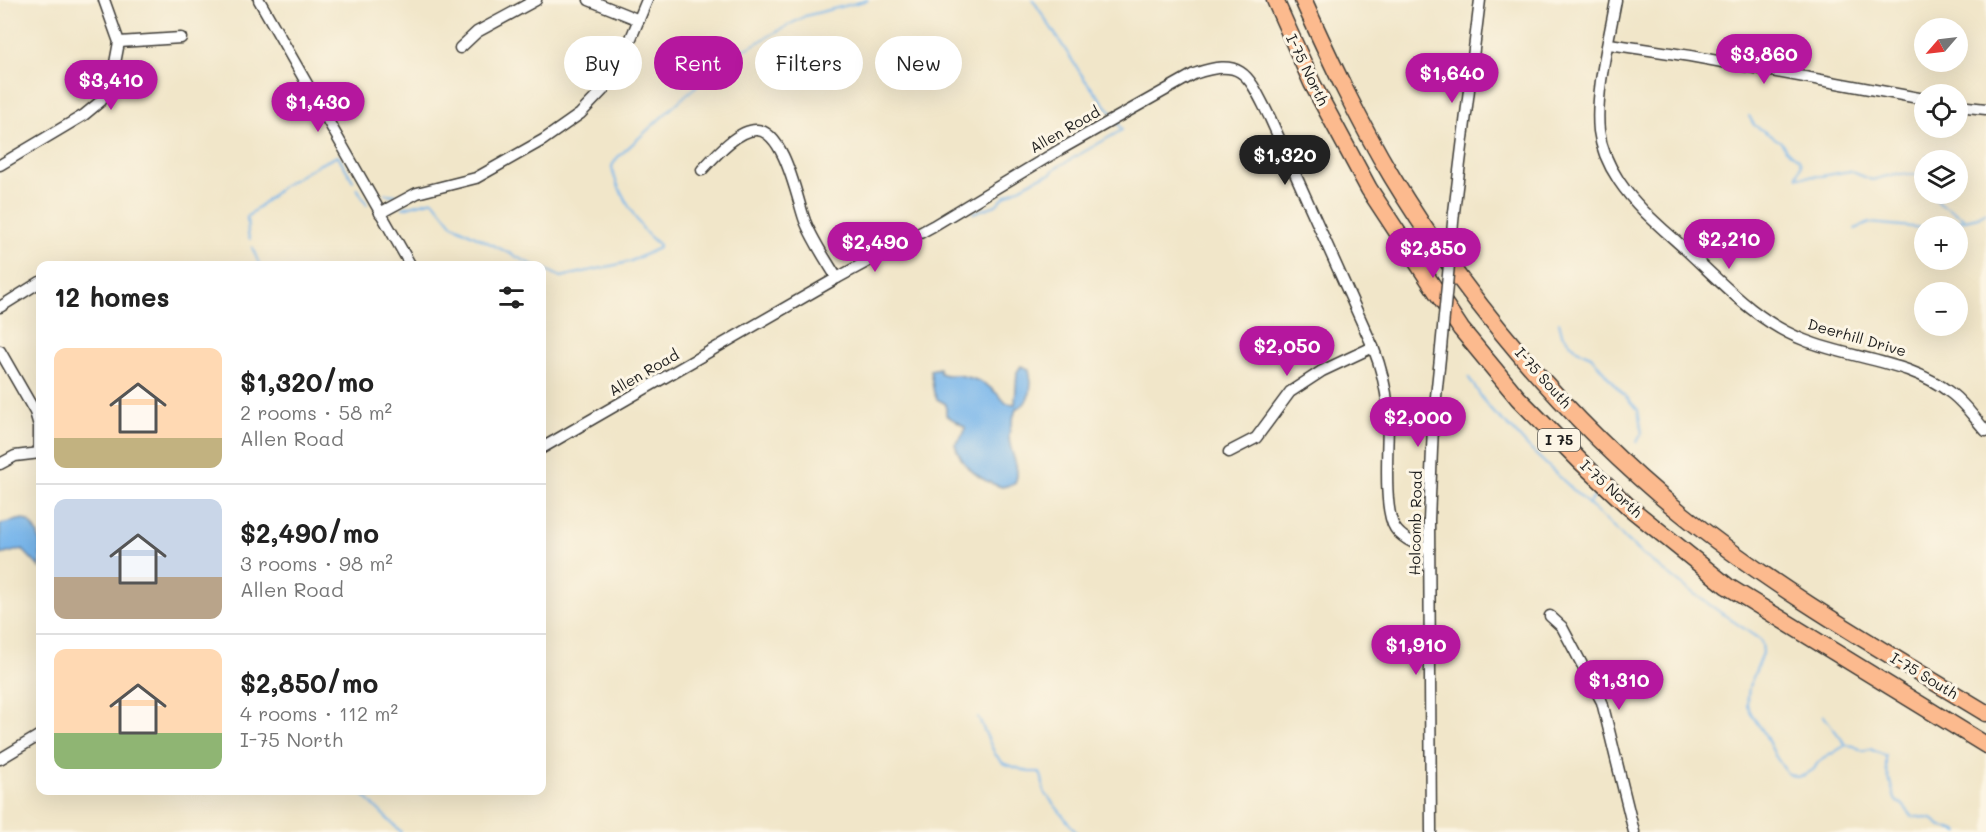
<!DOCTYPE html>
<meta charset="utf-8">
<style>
body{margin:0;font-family:Mali,sans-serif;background:#f2f2f2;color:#222;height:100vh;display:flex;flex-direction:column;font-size:22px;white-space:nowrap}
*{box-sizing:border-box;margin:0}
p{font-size:20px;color:#767676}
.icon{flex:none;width:33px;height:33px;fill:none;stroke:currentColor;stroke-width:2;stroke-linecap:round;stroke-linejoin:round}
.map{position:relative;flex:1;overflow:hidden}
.drawer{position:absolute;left:36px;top:261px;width:510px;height:534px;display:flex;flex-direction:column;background:#fff;border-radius:12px;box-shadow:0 6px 24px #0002}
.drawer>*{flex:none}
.top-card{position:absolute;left:564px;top:36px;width:570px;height:54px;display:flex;gap:12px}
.needle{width:39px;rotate:242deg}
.fabs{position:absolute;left:1914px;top:18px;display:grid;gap:12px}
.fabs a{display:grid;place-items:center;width:54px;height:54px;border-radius:50%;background:#fff;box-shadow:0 6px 24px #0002;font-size:30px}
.price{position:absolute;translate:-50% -51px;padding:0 14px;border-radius:21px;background:#b5179e;color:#fff;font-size:20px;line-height:39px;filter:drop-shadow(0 2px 3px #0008)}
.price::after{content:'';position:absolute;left:50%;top:36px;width:18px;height:14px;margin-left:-9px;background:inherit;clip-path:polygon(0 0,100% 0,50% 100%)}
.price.selected{background:#222;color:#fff}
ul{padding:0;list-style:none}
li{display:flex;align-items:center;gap:18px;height:150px;padding:0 18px}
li+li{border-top:2px solid #e0e0e0}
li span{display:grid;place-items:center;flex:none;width:168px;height:120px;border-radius:12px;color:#555}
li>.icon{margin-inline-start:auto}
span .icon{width:72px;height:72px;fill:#fffc;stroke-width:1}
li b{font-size:26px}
h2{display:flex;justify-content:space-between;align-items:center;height:72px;padding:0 18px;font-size:26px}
.chip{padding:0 21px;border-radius:27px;background:#fff;box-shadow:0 6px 24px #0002;font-size:21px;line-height:54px}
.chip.selected{background:#b5179e;color:#fff}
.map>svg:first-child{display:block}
.water{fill:#78b6eb;stroke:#4a6984;stroke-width:1.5}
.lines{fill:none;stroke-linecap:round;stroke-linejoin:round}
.stream{stroke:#78b6eb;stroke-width:2}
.minor-casing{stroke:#3c3a36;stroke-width:13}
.highway-casing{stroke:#3c3a36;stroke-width:19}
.minor{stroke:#fff;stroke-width:10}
.highway{stroke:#fcba8e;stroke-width:16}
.minor-bridge-casing{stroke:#3c3a36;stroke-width:13;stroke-linecap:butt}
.minor-bridge{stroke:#fff;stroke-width:10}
.labels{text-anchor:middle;stroke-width:6;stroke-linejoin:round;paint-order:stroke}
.shield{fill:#fcf5e5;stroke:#5f5d58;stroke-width:1.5}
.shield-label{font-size:14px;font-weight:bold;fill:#1c1c1c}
.street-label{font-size:15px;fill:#1c1c1c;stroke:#fcf5e5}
</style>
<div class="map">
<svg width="1986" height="832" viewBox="0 0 1986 832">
<rect width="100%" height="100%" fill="#fcf5e5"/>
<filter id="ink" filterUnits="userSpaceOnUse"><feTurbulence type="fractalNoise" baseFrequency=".0167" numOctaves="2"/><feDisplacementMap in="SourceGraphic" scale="12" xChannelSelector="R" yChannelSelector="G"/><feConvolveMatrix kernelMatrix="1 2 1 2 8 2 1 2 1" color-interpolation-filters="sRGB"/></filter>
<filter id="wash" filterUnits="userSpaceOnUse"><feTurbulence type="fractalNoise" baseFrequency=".008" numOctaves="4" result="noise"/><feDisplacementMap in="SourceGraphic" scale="24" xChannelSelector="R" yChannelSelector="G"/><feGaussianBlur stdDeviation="1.35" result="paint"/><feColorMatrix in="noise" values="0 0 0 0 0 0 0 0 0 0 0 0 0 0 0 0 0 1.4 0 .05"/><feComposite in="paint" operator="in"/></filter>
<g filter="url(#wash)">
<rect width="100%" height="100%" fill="#f1e6c9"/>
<g class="water">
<path d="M1021,366L1029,369L1031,382L1030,393L1025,403L1016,409C1014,416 1009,429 1009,437C1009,452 1023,471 1014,484L1002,487C981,481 961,467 955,444L964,433L965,427L946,415V404L937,399L934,393L930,370L939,368L940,373C945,376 951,375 958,375C981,379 991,386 1006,403L1015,404L1017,372Z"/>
<path d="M23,519C43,527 41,551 40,568L22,549L0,555V524Z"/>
</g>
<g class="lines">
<g class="stream">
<polyline points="1033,0 1085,80 1113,114"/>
<polyline points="1749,116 1754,125 1781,142 1786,150 1799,159 1801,165 1797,175 1798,177 1821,176 1850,171 1872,180 1895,174 1924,174"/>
<polyline points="1927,160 1927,156"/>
<polyline points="1924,178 1924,183"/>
<polyline points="357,188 367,205"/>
<polyline points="385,194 396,195"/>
<polyline points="1930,194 1940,204 1964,218"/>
<polyline points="403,208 433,200 453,225 535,266"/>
<polyline points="973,213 996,205 1006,195 1040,177 1051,174 1054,169 1122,130 1117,122"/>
<polyline points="1939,226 1978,217 1986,212"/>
<polyline points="1855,229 1870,223 1924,228"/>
<polyline points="250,239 248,234 247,217 283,186 316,166 338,156 353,181"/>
<polyline points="252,247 260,266"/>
<path d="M542,268L561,277L629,262L659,248V245C656,242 652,239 648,235C638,224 612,180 612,166L617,158L688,93L714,72L725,66L730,60L726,52V47L746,49L805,16L868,0"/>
<polyline points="1559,322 1562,334 1577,350 1591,356 1613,383 1638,410 1642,433 1637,442"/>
<polyline points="1469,378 1486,404 1495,414 1512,429 1530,449 1638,551 1697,596 1759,639 1762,644 1763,653 1749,687 1747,705 1753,717 1763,731 1776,757 1787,773 1796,777 1805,775 1814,769 1818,762 1846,745 1854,746 1863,751 1870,749 1886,756 1886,768 1895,799 1897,802 1902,804 1912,816 1932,819 1941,826 1959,832"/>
<polyline points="1589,503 1596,495"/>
<polyline points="1823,715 1846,745"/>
<path d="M978,717L995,754L1003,763L1029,772H1039C1044,777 1042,787 1045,793L1076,832"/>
<polyline points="358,790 401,832"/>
</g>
</g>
</g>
<g filter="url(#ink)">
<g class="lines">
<g class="minor-casing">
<g id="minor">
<polyline points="259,0 411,266"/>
<polyline points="589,0 639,20"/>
<path d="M1616,0C1609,40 1595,91 1599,131C1601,148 1609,166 1619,181C1637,208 1662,228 1685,249C1722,283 1757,322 1804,340C1854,360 1909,360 1952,394C1965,404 1975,419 1986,431"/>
<polyline points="119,42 181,38"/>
<polyline points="1609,44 1690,56 1924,99"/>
<polyline points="460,48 477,32 536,0"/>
<polyline points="1958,106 1986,109"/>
<polyline points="0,165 84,115 101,101 112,79 119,42 104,0"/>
<path d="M702,170C714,157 738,129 757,130C785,132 797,200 805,221C813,241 826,260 837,278"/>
<polyline points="1454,212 1480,0"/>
<polyline points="380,213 417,193 476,178 543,140 580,114 603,90 621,62 647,0"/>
<polyline points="0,307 40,282"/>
<polyline points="0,351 35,412 39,426 39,453"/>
<path d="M542,448L837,278L933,226L1061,149L1194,74C1244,56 1249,77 1270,118L1373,347C1381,367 1386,388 1388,409C1389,435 1382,509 1395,528C1402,539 1417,545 1429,549"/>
<polyline points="1229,452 1256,438 1290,392 1322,371 1373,347"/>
<polyline points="0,464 15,456 40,453"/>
<polyline points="1550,616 1562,627 1602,702 1634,832"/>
<polyline points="0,759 40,735"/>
<polyline points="1431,832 1429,520 1433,426 1441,348"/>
</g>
</g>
<g class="highway-casing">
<g id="highway">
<polyline points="1275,0 1312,83 1369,189 1461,329 1518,398 1580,461 1629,507 1727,586 1986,745"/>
<path d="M1303,0C1330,60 1358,120 1392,177C1467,301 1568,421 1681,513C1776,590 1882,650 1986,713"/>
</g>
</g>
<use href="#minor" class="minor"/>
<use href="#highway" class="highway"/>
<g class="minor-bridge-casing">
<polyline id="minor-bridge" points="1441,348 1454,212"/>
</g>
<use href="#minor-bridge" class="minor-bridge"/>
</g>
</g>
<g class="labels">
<rect class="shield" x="1538" y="429" width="42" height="22" rx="4.5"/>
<g class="shield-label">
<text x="1559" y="445">I 75</text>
</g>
<g class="street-label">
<text transform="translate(1307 70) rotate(64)" y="5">I-75 North</text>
<text transform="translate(1065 130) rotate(-30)" y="5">Allen Road</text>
<text transform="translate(1857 338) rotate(16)" y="5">Deerhill Drive</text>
<text transform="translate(644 373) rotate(-30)" y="5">Allen Road</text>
<text transform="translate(1543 378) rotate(48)" y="5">I-75 South</text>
<text transform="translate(1611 489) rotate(42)" y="5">I-75 North</text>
<text transform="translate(1416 523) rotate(-89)" y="5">Holcomb Road</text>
<text transform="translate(1924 676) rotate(31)" y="5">I-75 South</text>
</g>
</g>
</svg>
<div class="fabs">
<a><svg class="needle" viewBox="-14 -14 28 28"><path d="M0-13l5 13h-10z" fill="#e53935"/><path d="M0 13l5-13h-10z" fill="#767676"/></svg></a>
<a><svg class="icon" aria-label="locate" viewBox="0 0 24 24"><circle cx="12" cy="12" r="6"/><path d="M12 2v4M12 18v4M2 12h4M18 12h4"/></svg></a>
<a><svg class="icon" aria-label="layers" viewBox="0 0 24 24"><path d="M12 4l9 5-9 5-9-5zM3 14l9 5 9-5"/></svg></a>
<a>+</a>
<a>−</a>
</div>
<b class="price" style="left:1764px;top:85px">$3,860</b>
<b class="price" style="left:1452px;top:104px">$1,640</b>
<b class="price" style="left:111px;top:111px">$3,410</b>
<b class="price" style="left:318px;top:133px">$1,430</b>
<b class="price selected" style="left:1285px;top:186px">$1,320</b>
<b class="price" style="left:1729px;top:270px">$2,210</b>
<b class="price" style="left:875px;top:273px">$2,490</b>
<b class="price" style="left:1433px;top:279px">$2,850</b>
<b class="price" style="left:1287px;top:377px">$2,050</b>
<b class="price" style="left:1418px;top:448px">$2,000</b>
<b class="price" style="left:1416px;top:676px">$1,910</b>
<b class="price" style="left:1619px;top:711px">$1,310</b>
<div class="top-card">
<a class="chip">Buy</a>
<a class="chip selected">Rent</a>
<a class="chip">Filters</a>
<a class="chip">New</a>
</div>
<section class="drawer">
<h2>12 homes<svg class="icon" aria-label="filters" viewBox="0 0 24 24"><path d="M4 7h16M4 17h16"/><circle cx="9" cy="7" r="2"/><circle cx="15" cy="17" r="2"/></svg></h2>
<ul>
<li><span style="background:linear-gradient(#ffd9b3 75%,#c2b280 0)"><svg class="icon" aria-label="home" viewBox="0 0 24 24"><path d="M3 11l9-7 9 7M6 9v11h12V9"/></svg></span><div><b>$1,320/mo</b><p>2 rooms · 58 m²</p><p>Allen Road</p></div></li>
<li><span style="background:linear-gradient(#c9d6e8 65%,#b9a48a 0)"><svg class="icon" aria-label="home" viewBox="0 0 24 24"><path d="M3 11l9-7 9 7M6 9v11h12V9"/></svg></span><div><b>$2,490/mo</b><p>3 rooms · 98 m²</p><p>Allen Road</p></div></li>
<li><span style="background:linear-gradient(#ffd9b3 70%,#8fb573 0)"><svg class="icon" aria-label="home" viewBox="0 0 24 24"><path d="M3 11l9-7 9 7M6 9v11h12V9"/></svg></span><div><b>$2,850/mo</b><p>4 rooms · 112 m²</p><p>I-75 North</p></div></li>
</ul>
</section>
</div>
